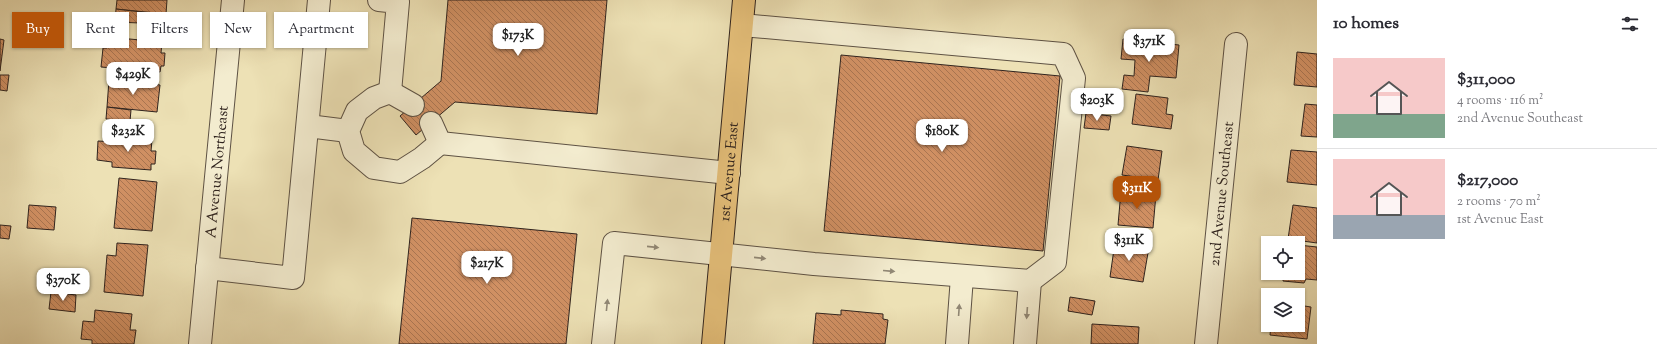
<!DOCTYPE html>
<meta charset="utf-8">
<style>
body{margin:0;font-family:"Sorts Mill Goudy",serif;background:#f2f2f3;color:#2b2b33;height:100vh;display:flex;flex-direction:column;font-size:15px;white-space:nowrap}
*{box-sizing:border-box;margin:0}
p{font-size:13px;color:#7c7c81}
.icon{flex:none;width:22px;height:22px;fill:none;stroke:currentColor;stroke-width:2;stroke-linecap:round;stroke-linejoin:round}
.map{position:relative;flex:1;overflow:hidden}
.panel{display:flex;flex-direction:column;background:#fff;width:340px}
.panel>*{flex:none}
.hud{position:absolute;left:12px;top:12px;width:380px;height:36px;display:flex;gap:8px}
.controls{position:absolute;left:1261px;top:236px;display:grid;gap:8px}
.controls a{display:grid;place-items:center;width:44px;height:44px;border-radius:0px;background:#fff;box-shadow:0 1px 3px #0004;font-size:20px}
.price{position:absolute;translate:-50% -34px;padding:0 9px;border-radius:8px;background:#fff;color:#222;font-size:13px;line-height:26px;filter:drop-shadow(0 1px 2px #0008)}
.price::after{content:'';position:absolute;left:50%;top:24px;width:12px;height:9px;margin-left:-6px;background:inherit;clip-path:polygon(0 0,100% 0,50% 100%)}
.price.selected{background:#b45309;color:#fff}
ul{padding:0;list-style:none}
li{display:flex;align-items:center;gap:12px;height:100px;padding:0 16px}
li+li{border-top:1px solid #e1e1e2}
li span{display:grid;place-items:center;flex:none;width:112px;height:80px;border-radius:0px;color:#555}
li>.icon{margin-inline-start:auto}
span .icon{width:48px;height:48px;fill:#fffc;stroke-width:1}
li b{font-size:17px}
h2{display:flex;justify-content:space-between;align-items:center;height:48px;padding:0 16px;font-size:17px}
.chip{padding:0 14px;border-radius:0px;background:#fff;box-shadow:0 1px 3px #0004;font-size:14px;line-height:36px}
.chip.selected{background:#b45309;color:#fff}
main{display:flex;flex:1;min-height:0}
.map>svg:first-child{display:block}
.building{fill:url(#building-back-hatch);stroke:#2f231e}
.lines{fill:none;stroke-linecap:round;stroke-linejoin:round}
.minor-casing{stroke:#5e5244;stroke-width:24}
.major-casing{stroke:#2f231e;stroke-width:24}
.minor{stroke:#f3eccf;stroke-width:22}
.major{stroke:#e6c07a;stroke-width:22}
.oneway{fill:#918876}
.labels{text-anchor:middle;stroke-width:3.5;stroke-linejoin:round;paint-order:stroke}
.street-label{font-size:15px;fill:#2f231e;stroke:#f3eccf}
</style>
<main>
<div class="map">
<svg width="1317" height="344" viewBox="0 0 1317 344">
<defs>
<pattern id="building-back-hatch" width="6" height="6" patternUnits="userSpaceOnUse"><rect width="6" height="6" fill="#d09063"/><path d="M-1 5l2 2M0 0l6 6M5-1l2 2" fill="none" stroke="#a97551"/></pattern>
</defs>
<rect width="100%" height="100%" fill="#ede1b5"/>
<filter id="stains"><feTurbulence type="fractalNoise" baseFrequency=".005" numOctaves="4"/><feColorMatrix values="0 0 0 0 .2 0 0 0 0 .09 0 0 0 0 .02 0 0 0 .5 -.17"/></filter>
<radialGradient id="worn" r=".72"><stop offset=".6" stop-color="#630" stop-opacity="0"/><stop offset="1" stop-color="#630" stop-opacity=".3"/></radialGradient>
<g class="building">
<polygon points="117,0 167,0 166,14 116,9"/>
<polygon points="448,0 607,0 597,114 455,102 416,135 400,116 441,81"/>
<polygon points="116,9 141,12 140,23 115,22"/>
<polygon points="108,37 162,42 161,53 165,53 164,66 161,66 160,72 101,67 103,48 107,48"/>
<polygon points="0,39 4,40 0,71"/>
<polygon points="1123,39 1179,45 1176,78 1150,76 1148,92 1122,89 1124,75 1134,76 1135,60 1121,59"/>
<polygon points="1297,52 1317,54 1317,87 1294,85"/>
<polygon points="841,55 1060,76 1043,251 824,231"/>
<polygon points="0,75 9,75 7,91 0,90"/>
<polygon points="109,80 160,85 157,112 107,107"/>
<polygon points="1136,94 1168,98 1166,114 1173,115 1171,129 1132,124"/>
<polygon points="1305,104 1317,105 1317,137 1301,136"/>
<polygon points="107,107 131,110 130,121 106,119"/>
<polygon points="1086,113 1111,116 1109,130 1084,128"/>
<polygon points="115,136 152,140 151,151 156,151 155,164 151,164 151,170 112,167 112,162 97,160 98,141 115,142"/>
<polygon points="1127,146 1162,151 1158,180 1122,175"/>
<polygon points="1291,150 1317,152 1317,185 1287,182"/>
<polygon points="119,178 157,182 152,231 114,228"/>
<polygon points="1121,191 1156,194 1153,228 1118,225"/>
<polygon points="29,205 56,207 54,230 27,228"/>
<polygon points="1293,205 1317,208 1317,243 1288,239"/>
<polygon points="412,218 577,234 566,344 399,344"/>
<polygon points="0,225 11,226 9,239 0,238"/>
<polygon points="1115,242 1149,247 1143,282 1110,277"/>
<polygon points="117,243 148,245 143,296 104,292 107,255 116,256"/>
<polygon points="1298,245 1317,247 1317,280 1306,279 1304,283 1283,281 1284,273 1298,273"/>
<polygon points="51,292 76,295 75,312 49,309"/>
<polygon points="1070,297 1095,301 1092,315 1068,311"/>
<polygon points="1298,305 1311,307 1307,339 1270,335 1271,325 1298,325"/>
<polygon points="95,310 132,314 130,330 136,330 134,344 92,344 92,340 81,339 83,321 94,322"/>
<polygon points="841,310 883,314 883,319 888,320 885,344 813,344 816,313 841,315"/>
<polygon points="1092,324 1139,327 1138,344 1091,344"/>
</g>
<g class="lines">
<g class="minor-casing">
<g id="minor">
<polyline points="379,0 398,2 390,92"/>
<polyline points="413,105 390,92 374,98 357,111 348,131 354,151 374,168 400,172 422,158 440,143"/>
<polyline points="431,123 440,143 729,173"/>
<polyline points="308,126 348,131"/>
<polyline points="207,268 293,278 319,0"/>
<path id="s1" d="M200,344L233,0"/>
<polyline points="603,344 614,243 814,264 1030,281 1055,262 1074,78 1063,54 742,25"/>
<polyline points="957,344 962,277"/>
<polyline points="1025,344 1030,281"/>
<path id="s2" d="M1206,344L1236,44"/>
</g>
</g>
<g class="major-casing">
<g id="major">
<path id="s3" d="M713,344L744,0"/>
</g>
</g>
<use href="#minor" class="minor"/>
<use href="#major" class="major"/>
</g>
<defs><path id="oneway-solid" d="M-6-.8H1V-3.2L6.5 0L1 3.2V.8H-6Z"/></defs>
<g class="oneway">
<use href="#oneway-solid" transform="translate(653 247) rotate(6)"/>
<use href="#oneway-solid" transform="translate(760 258) rotate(6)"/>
<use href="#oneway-solid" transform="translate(889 271) rotate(5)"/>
<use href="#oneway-solid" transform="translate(607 305) rotate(-84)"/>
<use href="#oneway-solid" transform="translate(959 310) rotate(-86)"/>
<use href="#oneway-solid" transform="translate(1027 313) rotate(94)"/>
</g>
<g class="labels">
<g class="street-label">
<text dy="5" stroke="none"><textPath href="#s1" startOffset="173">A Avenue Northeast</textPath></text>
<text dy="5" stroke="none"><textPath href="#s3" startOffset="173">1st Avenue East</textPath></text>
<text dy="5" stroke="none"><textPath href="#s2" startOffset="151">2nd Avenue Southeast</textPath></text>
</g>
</g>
<rect width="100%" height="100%" filter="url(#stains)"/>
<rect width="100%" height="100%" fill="url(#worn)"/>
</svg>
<div class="controls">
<a><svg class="icon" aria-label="locate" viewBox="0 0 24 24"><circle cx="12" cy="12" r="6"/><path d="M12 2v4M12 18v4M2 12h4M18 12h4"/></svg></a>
<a><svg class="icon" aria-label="layers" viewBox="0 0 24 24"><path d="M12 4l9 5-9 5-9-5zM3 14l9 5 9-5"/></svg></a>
</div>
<b class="price" style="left:518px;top:57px">$173K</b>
<b class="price" style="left:1149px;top:63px">$371K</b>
<b class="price" style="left:133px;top:96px">$429K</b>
<b class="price" style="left:1097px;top:122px">$203K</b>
<b class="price" style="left:128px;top:153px">$232K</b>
<b class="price" style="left:942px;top:153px">$180K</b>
<b class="price selected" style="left:1137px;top:210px">$311K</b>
<b class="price" style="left:1129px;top:262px">$311K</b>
<b class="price" style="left:487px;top:285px">$217K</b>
<b class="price" style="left:63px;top:302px">$370K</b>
<div class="hud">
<a class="chip selected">Buy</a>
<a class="chip">Rent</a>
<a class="chip">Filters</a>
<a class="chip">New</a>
<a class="chip">Apartment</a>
</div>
</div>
<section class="panel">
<h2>10 homes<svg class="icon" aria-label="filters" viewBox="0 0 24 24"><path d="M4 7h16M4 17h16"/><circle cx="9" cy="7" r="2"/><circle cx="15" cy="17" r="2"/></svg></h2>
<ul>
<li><span style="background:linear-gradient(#f6c9c9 70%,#7fa58c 0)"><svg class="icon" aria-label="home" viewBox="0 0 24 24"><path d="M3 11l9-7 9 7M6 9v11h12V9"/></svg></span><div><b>$311,000</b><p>4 rooms · 116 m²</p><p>2nd Avenue Southeast</p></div></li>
<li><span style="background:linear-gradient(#f6c9c9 70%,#9aa5b1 0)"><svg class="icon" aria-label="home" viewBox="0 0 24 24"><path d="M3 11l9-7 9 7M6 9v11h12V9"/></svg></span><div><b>$217,000</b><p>2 rooms · 70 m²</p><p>1st Avenue East</p></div></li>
</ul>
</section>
</main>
